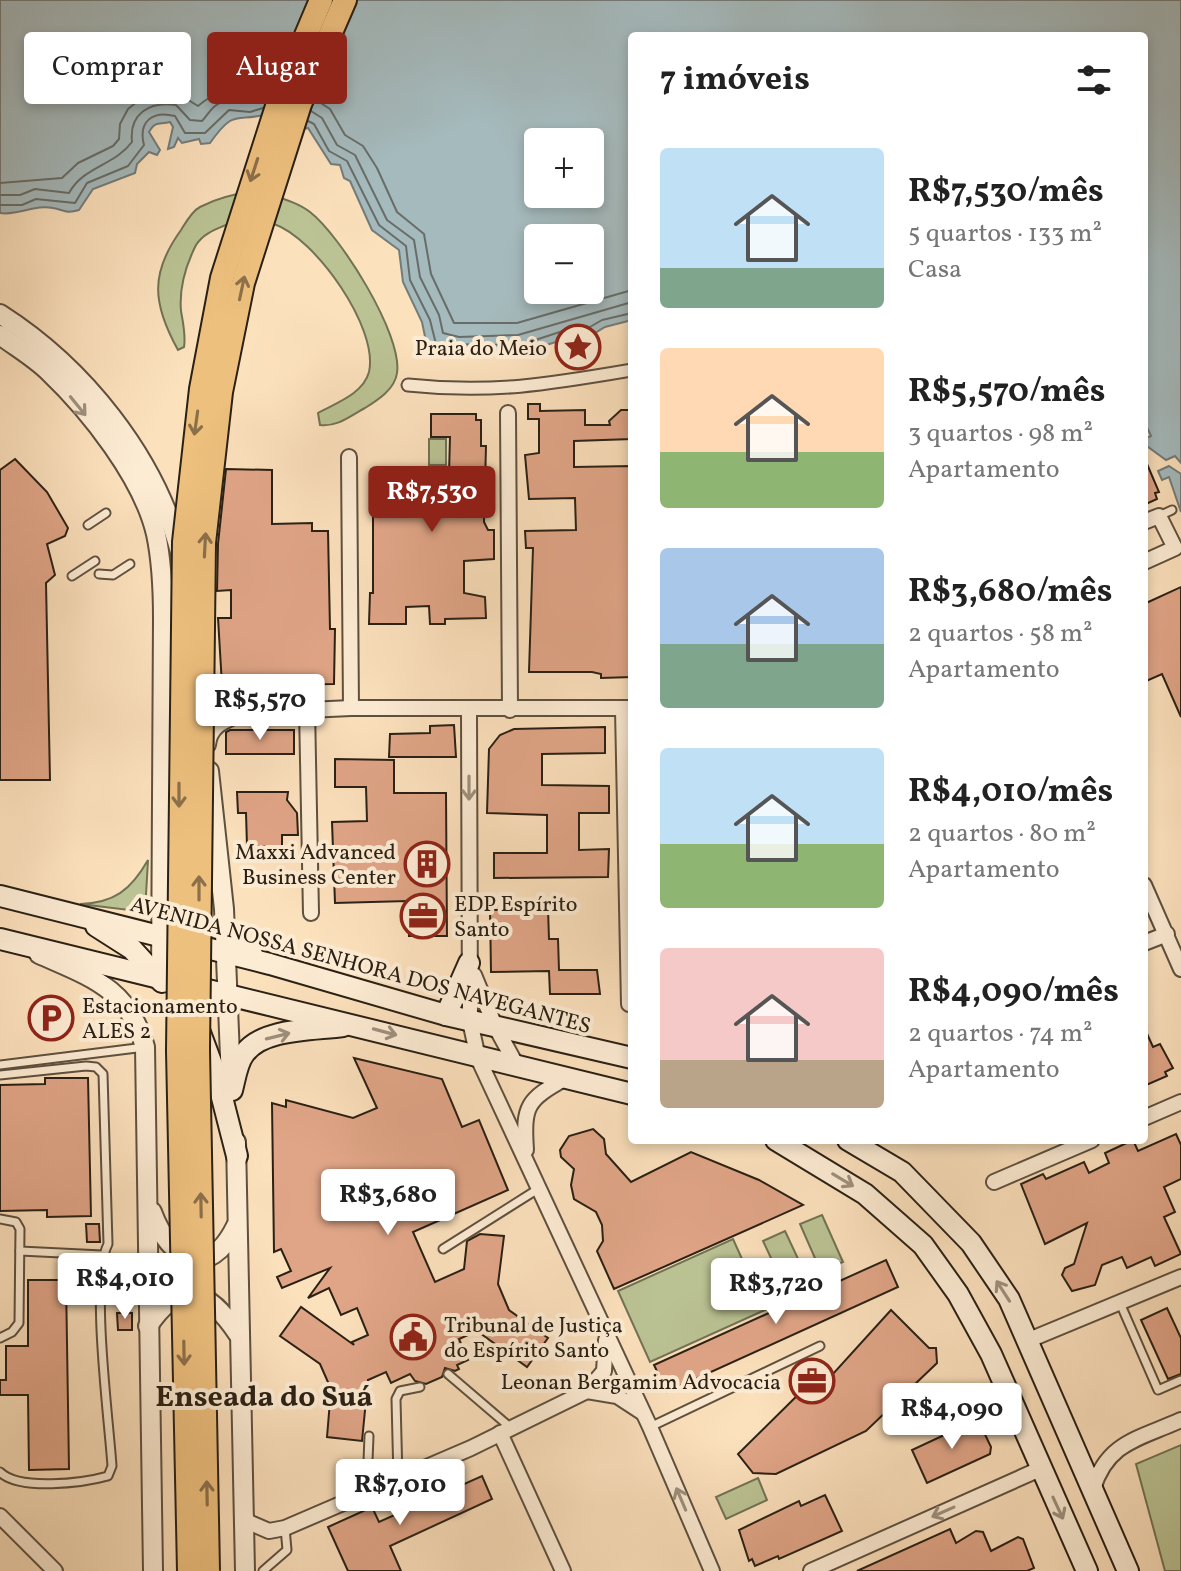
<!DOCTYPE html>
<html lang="pt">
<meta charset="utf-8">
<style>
body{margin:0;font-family:Vollkorn,serif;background:#f2f2f2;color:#222;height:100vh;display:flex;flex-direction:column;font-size:30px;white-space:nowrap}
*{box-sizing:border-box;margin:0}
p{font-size:26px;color:#767676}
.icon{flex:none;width:44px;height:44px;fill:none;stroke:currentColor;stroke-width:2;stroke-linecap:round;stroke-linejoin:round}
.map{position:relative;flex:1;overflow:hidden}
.sheet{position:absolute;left:628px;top:32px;width:520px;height:1112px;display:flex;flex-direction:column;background:#fff;border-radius:8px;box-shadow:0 4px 12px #0003}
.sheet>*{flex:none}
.hud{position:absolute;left:24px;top:32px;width:484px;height:72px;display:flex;gap:16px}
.fabs{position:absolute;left:524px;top:128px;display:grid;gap:16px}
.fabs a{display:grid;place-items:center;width:80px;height:80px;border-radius:8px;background:#fff;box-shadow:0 4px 12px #0003;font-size:40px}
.price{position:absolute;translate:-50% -68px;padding:0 18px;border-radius:8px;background:#fff;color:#222;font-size:26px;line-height:52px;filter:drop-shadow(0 2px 4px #0008)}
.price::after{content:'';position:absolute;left:50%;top:48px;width:24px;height:18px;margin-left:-12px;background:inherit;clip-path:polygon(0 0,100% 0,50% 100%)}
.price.current{background:#8f2418;color:#fff}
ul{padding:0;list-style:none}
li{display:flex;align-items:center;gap:24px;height:200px;padding:0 32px}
li span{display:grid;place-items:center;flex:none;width:224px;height:160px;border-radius:8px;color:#555}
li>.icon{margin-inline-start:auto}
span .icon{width:96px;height:96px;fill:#fffc;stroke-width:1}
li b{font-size:34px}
h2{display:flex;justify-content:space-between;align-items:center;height:96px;padding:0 32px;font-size:34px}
.chip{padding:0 28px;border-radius:8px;background:#fff;box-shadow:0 4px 12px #0003;font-size:28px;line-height:72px}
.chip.current{background:#8f2418;color:#fff}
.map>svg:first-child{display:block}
.green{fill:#bbc394;stroke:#727254;stroke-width:2}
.water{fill:#a5babd;stroke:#747c7a;stroke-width:2;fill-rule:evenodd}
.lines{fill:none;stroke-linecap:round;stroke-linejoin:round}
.shore{stroke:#686d69;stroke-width:2}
.building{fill:#e0a587;stroke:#2a2015;stroke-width:2}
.service-casing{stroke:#5e503f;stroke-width:11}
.pedestrian-casing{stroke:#5e503f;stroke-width:15}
.minor-casing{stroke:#5e503f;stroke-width:18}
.tertiary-casing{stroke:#5e503f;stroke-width:22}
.secondary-casing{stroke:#2a2015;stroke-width:24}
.primary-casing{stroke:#2a2015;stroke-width:26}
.service{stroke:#fdecd4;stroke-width:7}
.pedestrian{stroke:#fdecd4;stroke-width:11}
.minor{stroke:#fdecd4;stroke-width:14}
.tertiary{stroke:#fdecd4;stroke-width:18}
.secondary{stroke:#fdecd4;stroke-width:20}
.primary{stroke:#eec07e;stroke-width:22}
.primary-bridge-casing{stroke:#2a2015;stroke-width:26;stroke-linecap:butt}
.primary-bridge{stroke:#eec07e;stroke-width:22}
.oneway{stroke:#8c704a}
.oneway2{stroke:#9e907e}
.labels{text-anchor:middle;stroke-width:8;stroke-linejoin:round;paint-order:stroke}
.poi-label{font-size:22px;fill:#2a2015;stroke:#fdecd4;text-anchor:end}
.street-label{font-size:22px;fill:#2a2015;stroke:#fdecd4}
.district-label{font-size:30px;font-weight:bold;fill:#2a2015;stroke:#fdecd4}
</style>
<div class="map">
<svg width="1181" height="1571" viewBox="0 0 1181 1571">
<rect width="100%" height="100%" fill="#fce1bd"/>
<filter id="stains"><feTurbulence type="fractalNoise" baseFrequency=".0025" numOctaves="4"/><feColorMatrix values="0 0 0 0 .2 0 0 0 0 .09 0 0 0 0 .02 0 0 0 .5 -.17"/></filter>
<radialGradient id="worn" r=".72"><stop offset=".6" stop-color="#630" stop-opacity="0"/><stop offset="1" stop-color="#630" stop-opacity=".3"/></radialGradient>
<g class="green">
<path d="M259,191C276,197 296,201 310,212C340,235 403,335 397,373C395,389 378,400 365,408C350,416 338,427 320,425L318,413C336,403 363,394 369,372C379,328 315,238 274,224C259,219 240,220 226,225C214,230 203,234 196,245C186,265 179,289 181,311C183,323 186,335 184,347L178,350C152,303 150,273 181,230C186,222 192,211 200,207C219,197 238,193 259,191Z"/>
<rect x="429" y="439" width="17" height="26"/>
<path d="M148,860L145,912L80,904C114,903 131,890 148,860Z"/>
<polygon points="822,1215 843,1262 821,1272 800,1224"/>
<polygon points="785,1231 807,1278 785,1288 763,1241"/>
<polygon points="733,1239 765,1310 650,1362 618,1291"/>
<polygon points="1181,1445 1181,1571 1165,1571 1136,1464"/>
<polygon points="758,1478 767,1500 726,1519 716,1497"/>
</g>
<g class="water">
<path d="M0,0H1181V463L1175,456L1166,460L1144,444V439L1151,436L1144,421V36H632V320L605,327L587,338L571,337L522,353L458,355L428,351L422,322L403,282L399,250L372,230L350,181L344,178L340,165L331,164L308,128L295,131L275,112C235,125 237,105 210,143L201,144L199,139L182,143L178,138L174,147L168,149L173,127L170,122C159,125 156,120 149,132L160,150L157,155L149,152L137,164L135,173L93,189L79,210C66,214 64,210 53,208C35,204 18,216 0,213ZM538,142H590V194H538ZM538,238H590V290H538Z"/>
<polygon points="1169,466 1181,474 1181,512 1169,477 1162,480 1158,471"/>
</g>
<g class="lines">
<g class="shore">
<polyline points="316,100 330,109 345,135 363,146 377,168 397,212 424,234 431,274 454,323 517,323 632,290"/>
<polyline points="311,111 322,118 337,145 355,155 387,220 414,240 420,277 439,315 443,333 459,337 518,335 632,302"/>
<polyline points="308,121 314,124 329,151 347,161 379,225 406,246 410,280 430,320 436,344 520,345 569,329 583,331 602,320 632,313"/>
<path d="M0,183L62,178L78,163L113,146L119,139L120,124L128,109L144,96L157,92L177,93L198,106C221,86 243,88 272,83"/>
<path d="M0,195H20L35,189L69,193C84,166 114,166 132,142C129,114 149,101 176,105L190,120L202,121C206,117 210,110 215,106C230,94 250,102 267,96"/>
<path d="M0,205H22L36,199L75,203L87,183L128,166L144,145C138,122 152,110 175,116L185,133H205L229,110L250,112L263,108"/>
</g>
</g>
<g class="building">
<polygon points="528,404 540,404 540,411 585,410 585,425 610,425 609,421 621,410 632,410 632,439 574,441 574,467 632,466 632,677 601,678 601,674 592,672 529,672 533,548 526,548 525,531 576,530 575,498 529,499 525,455 539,453 539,419 528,419"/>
<polygon points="431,414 476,414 476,420 481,420 481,446 486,446 484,522 488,530 494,530 494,559 464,561 464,593 485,597 486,618 445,619 445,624 430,624 429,606 406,607 406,624 369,624 370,593 373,593 373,473 407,473 407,501 439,500 439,474 449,474 450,437 431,437"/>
<polygon points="1144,457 1159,492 1155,493 1157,499 1144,505"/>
<polygon points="15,459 47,492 68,528 65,536 47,544 55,575 46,583 50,780 0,780 0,470"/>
<polygon points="226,469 272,470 272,524 312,523 312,531 328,531 330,629 335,629 334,684 222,685 218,618 231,618 231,590 217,591 218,544"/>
<polygon points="1181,587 1181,717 1162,674 1144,682 1144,604"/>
<polygon points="454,725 456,757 389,757 390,734 430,733 430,726"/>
<polygon points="605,727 605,753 542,754 542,785 609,786 609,813 579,813 579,850 609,849 608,877 494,878 494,853 547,853 547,815 487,813 489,749 500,735 514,729"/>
<polygon points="230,730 294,730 294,754 226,754 226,732"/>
<polygon points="335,759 394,760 394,793 446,793 447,936 409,936 408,901 335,903 332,822 367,821 366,787 335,787"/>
<polygon points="237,792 288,792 287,800 297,813 298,835 282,835 282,846 247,846 246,813 238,813"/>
<polygon points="548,909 549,939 558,939 559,970 597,970 600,994 550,994 549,971 491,972 490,910"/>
<polygon points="1144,1027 1153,1047 1160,1044 1173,1068 1165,1072 1167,1076 1144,1086"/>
<polygon points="354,1058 442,1079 462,1127 479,1120 508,1190 413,1232 435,1282 464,1269 467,1241 480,1234 504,1236 498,1284 509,1310 548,1338 527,1367 477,1331 459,1339 468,1360 457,1365 459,1369 455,1371 445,1368 442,1377 426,1384 415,1381 410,1374 391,1383 386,1372 368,1380 362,1441 327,1437 331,1389 320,1364 280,1336 301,1307 354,1345 352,1342 368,1335 357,1308 341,1315 329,1288 308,1298 330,1268 282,1288 277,1277 291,1271 281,1249 274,1252 272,1103 286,1107 286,1100 353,1118 377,1108"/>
<polygon points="45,1078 88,1078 91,1216 47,1217 47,1210 0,1211 0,1085 45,1084"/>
<polygon points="593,1129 604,1139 606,1154 631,1182 691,1152 759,1180 803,1205 614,1289 597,1251 603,1241 602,1225 596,1212 574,1199 571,1185 574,1169 561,1157 560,1150 569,1136"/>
<polygon points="1176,1134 1181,1145 1181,1179 1164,1187 1175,1212 1164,1217 1181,1254 1155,1266 1151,1257 1127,1268 1122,1257 1102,1265 1095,1285 1072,1291 1062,1275 1065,1268 1074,1264 1087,1223 1045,1244 1021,1184 1043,1174 1046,1179 1084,1162 1089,1173 1109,1163 1105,1153 1118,1147 1133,1140 1138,1151"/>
<polygon points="86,1224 99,1224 100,1242 87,1242"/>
<polygon points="886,1260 898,1287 667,1392 654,1365"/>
<polygon points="28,1280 66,1280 69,1469 29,1470 28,1395 0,1395 0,1380 6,1380 6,1346 28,1346"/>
<polygon points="1167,1308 1181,1338 1181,1374 1168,1379 1141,1320"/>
<polygon points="891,1310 929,1348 936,1348 937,1363 866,1431 776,1474 753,1473 738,1454 812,1381 833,1374"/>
<polygon points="117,1313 132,1313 132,1330 118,1330"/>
<polygon points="974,1421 980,1424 991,1447 990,1454 927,1483 912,1450"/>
<polygon points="482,1476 492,1499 390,1546 401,1571 348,1571 328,1527 372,1507 379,1522"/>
<polygon points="825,1495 842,1531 779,1559 778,1556 755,1566 752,1559 749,1561 739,1530 799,1501 801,1506"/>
<polygon points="950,1529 956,1543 976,1531 983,1532 991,1551 1018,1537 1023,1539 1034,1568 1027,1571 857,1571"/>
</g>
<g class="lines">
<g class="service-casing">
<g id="service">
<polyline points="1159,516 1172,510"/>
<polyline points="88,525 106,513"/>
<polyline points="99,574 113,575 130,564"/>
<polyline points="72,576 95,561"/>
<polyline points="0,1065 145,1047"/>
<path d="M0,1075L86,1066L96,1067L103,1074L108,1244C90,1278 109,1420 112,1466L108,1476C83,1483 19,1491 0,1472"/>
<polyline points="0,1219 16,1222 20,1229 19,1323 12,1332 0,1338"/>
<polyline points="443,1249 538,1189"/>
<polyline points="20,1251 102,1255"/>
<polyline points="100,1286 145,1282"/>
<polyline points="1120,1303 1158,1390 1181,1380"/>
<polyline points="448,1374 510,1427"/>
<polyline points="650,1427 820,1346"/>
<polyline points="369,1436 368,1461 382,1486"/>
<polyline points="398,1479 396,1399 400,1391 420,1387"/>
<polyline points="263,1571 287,1550 285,1528"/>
</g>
</g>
<g class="pedestrian-casing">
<path id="pedestrian" d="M408,385C492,394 550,384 632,370"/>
</g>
<g class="minor-casing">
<g id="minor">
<polyline points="508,413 510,710"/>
<polyline points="349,457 351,708"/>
<polyline points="1144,522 1159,516 1175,548 1144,562"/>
<polyline points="202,691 208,703 218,709 243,713 351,708 632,708"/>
<polyline points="307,709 311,913"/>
<polyline points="623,709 629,1004"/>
<polyline points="469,710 470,1021 478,1058 650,1427 712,1571"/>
<path d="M208,745C210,724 226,721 243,713"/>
<polyline points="1144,885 1181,969"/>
<polyline points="1144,943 1167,934"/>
<polyline points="474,975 495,1026 517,1066"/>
<polyline points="1144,1118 1181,1102"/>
<path d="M526,1150C523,1105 527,1100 566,1078"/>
<polyline points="994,1182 1092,1140"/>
<polyline points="1029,1340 1181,1277"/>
<polyline points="587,1391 617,1396 643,1413"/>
<polyline points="500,1433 563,1571"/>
<path d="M1093,1489C1107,1442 1139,1439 1181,1420"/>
<polyline points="0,1516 55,1571"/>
<polyline points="245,1516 248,1522 269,1531 285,1528 471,1448 587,1391 604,1371 606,1340"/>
<polyline points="811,1571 1040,1469"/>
</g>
</g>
<g class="tertiary-casing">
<g id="tertiary">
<path d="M0,314C83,367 155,456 180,552"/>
<path d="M0,335C16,347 35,358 49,372C90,411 143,478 156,534C162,562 163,590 163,619L161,981"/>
<polyline points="209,771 224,909 231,1081"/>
<path d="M39,954C90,977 128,987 145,1047L153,1571"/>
<polyline points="236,1142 245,1571"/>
<path d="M152,1212C170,1261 209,1281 236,1226"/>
<polyline points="148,1282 194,1264"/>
<path d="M148,1326C182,1276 208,1290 238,1334"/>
</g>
</g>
<g class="secondary-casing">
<g id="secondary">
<polyline points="0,896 270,964 446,1015 632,1058"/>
<polyline points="96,926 132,949 162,982"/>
<polyline points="225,928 233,940 252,954"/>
<polyline points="0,939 632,1094"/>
<polyline points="446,1015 469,963"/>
<polyline points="199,1030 217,1078 237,1156"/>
<path d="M232,1090C235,1079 237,1063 244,1054C262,1028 314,1030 343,1026"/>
<polyline points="776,1140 865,1194 923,1245 958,1294 991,1354 1087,1571"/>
<polyline points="848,1140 902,1172 971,1243 1009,1299 1128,1571"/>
</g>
</g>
<g class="primary-casing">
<g id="primary">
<polyline points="280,97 321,0"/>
<polyline points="300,104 345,0"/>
</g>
</g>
<use href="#service" class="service"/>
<use href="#pedestrian" class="pedestrian"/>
<use href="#minor" class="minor"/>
<use href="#tertiary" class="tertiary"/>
<use href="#secondary" class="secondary"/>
<use href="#primary" class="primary"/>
<g class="primary-bridge-casing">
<g id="primary-bridge">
<polyline points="189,1571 178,1051 184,542 201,389 222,278 280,97"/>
<polyline points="208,1571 198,1050 204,543 221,392 243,283 300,104"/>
</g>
</g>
<use href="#primary-bridge" class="primary-bridge"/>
</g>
<defs><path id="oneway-shaft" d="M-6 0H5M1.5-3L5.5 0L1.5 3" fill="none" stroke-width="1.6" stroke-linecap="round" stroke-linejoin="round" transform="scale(2)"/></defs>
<g class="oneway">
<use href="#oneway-shaft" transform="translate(254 170) rotate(108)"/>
<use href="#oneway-shaft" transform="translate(242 288) rotate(-78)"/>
<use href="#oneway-shaft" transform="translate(196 423) rotate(98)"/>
<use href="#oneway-shaft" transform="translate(205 545) rotate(-87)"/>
<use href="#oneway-shaft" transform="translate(179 795) rotate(90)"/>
<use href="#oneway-shaft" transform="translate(199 888) rotate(-90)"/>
<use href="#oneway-shaft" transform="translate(201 1205) rotate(-91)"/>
<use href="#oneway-shaft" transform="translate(184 1353) rotate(89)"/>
<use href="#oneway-shaft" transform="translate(207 1493) rotate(-91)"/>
</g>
<g class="oneway2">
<use href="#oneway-shaft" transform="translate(78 406) rotate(51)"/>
<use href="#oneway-shaft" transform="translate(469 788) rotate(90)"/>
<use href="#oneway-shaft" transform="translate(385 1032) rotate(15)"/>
<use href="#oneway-shaft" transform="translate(278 1036) rotate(-14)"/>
<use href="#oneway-shaft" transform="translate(843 1180) rotate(31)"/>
<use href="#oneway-shaft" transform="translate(1003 1291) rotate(-123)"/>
<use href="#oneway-shaft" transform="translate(681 1499) rotate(-113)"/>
<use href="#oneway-shaft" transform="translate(1058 1508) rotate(65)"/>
<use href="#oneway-shaft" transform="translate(943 1512) rotate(156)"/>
</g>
<defs>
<g id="sight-ring" transform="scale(2.3)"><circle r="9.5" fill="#fdecd4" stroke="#8f2418" stroke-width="1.5"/><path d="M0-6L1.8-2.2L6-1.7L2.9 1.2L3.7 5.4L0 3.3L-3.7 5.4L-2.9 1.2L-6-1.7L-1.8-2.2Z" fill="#8f2418"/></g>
<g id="building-ring" transform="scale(2.3)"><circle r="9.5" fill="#fdecd4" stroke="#8f2418" stroke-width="1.5"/><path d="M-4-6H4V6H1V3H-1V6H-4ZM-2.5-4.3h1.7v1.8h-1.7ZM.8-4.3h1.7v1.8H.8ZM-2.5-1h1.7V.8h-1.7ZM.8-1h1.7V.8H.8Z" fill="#8f2418"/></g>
<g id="office-ring" transform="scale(2.3)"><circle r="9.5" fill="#fdecd4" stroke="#8f2418" stroke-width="1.5"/><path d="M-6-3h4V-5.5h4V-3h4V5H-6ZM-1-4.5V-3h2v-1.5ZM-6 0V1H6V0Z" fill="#8f2418"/></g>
<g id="parking-ring" transform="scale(2.3)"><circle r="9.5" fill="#fdecd4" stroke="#8f2418" stroke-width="1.5"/><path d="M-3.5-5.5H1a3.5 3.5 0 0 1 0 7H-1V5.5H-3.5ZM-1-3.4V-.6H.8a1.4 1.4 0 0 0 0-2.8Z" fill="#8f2418"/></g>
<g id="civic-ring" transform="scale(2.3)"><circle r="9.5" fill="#fdecd4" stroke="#8f2418" stroke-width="1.5"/><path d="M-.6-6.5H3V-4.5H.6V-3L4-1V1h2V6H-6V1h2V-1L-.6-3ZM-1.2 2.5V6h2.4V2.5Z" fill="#8f2418"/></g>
</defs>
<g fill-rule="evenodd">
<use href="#sight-ring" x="578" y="347"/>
<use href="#building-ring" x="427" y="864"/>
<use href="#office-ring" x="423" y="916"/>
<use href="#parking-ring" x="51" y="1018"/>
<use href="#civic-ring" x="413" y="1337"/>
<use href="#office-ring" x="812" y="1381"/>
</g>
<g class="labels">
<g class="poi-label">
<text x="547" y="355">Praia do Meio</text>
<text x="396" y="859">Maxxi Advanced<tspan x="396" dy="25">Business Center</tspan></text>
<text x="454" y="911" text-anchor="start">EDP Espírito<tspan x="454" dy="25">Santo</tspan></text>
<text x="82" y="1013" text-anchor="start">Estacionamento<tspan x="82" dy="25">ALES 2</tspan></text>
<text x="444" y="1332" text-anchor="start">Tribunal de Justiça<tspan x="444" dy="25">do Espírito Santo</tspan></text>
<text x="781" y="1389">Leonan Bergamim Advocacia</text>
</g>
<g class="street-label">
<text transform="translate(361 964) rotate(15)" y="8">AVENIDA NOSSA SENHORA DOS NAVEGANTES</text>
</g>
<g class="district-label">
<text x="264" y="1406">Enseada do Suá</text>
</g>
</g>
<rect width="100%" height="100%" filter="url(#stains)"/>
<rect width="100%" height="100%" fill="url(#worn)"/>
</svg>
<div class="fabs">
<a>+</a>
<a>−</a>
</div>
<b class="price current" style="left:432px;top:534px">R$7,530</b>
<b class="price" style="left:260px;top:742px">R$5,570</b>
<b class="price" style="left:388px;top:1237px">R$3,680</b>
<b class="price" style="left:125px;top:1321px">R$4,010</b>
<b class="price" style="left:776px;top:1326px">R$3,720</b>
<b class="price" style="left:952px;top:1451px">R$4,090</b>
<b class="price" style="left:400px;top:1527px">R$7,010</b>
<div class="hud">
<a class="chip">Comprar</a>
<a class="chip current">Alugar</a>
</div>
<section class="sheet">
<h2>7 imóveis<svg class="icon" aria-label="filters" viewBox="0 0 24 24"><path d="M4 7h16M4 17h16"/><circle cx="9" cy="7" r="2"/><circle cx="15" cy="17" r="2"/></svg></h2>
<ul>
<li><span style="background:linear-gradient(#bfe0f5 75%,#7fa58c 0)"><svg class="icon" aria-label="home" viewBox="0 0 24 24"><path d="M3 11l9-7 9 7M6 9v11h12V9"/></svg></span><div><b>R$7,530/mês</b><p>5 quartos · 133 m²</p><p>Casa</p></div></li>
<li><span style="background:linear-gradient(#ffd9b3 65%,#8fb573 0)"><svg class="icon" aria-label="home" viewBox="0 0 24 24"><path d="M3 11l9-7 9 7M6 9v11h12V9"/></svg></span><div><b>R$5,570/mês</b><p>3 quartos · 98 m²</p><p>Apartamento</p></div></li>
<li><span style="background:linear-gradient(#a9c7e8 60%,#7fa58c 0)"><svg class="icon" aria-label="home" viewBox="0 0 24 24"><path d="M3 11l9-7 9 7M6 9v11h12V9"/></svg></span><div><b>R$3,680/mês</b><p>2 quartos · 58 m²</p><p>Apartamento</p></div></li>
<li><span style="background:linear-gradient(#bfe0f5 60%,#8fb573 0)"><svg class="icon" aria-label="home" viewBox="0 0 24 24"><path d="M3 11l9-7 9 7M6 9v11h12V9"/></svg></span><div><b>R$4,010/mês</b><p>2 quartos · 80 m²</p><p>Apartamento</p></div></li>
<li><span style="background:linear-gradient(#f6c9c9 70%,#b9a48a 0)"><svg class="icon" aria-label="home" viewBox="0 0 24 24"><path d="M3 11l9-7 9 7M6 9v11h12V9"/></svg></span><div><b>R$4,090/mês</b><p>2 quartos · 74 m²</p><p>Apartamento</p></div></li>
</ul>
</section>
</div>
